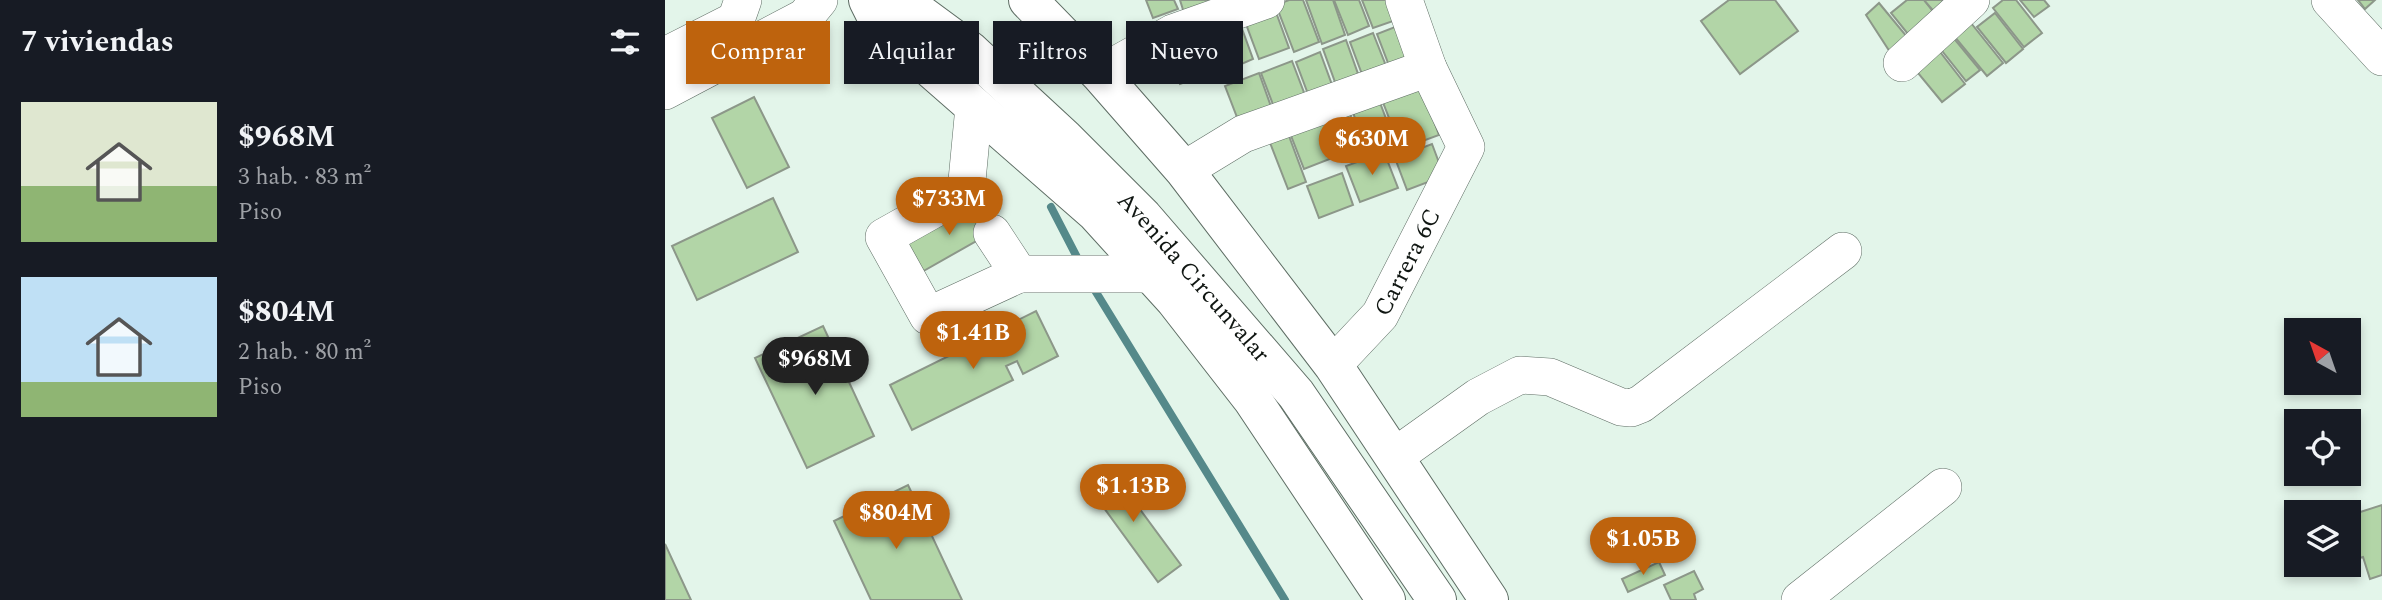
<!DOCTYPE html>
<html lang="es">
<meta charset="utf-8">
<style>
body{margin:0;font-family:Spectral,serif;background:#242831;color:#f1f3f6;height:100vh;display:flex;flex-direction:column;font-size:26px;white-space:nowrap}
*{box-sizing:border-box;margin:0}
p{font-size:23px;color:#9ea1a6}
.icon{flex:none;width:38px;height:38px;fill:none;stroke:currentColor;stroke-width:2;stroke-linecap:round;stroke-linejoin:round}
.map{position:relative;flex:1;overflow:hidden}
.sheet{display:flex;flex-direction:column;background:#171b24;width:665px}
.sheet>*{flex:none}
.banner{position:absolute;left:21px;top:21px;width:665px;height:63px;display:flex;gap:14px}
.needle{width:46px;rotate:320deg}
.fabs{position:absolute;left:1619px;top:318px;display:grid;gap:14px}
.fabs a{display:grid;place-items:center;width:77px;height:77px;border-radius:0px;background:#171b24;box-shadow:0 4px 10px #0003;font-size:35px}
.price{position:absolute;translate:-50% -60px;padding:0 16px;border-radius:24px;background:#be630d;color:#fff;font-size:23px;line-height:46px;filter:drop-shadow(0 2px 4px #0008)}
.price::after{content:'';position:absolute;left:50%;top:42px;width:21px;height:16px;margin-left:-10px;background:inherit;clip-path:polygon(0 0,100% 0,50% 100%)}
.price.current{background:#222;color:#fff}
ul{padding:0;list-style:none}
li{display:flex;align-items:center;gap:21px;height:175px;padding:0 21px}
li span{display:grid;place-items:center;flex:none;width:196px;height:140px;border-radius:0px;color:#555}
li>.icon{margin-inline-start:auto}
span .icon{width:84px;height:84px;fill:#fffc;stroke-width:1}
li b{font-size:30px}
h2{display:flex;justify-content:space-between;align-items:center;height:84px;padding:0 21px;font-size:30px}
.chip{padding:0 24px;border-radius:0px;background:#171b24;box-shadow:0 4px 10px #0003;font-size:24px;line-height:63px}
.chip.current{background:#be630d;color:#fff}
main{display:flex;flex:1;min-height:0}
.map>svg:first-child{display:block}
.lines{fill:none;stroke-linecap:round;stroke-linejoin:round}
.stream{stroke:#55898a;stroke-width:8}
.building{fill:#b2d5a7;stroke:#8c9789;stroke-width:2}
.minor-casing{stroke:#5e6d64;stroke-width:38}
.highway-casing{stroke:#5e6d64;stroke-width:40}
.minor{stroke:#fff;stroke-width:37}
.highway{stroke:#fff;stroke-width:38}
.labels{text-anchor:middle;stroke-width:5;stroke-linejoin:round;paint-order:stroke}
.street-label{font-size:24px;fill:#101612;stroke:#f8fffb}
</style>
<main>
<section class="sheet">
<h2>7 viviendas<svg class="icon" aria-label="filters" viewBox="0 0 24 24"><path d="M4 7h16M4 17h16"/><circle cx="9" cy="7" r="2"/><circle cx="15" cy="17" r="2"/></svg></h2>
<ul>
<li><span style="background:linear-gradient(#dfe7d0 60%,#8fb573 0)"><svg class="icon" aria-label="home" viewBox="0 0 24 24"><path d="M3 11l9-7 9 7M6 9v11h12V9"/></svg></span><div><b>$968M</b><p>3 hab. · 83 m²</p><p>Piso</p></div></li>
<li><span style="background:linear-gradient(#bfe0f5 75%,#8fb573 0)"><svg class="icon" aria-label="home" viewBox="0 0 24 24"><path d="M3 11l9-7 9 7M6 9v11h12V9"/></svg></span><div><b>$804M</b><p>2 hab. · 80 m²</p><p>Piso</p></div></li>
</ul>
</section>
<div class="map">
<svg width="1717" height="600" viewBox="0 0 1717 600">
<rect width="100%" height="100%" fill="#e3f5ea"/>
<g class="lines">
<g class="stream">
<polyline points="386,207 415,263"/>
<polyline points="426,284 620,600"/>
</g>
</g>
<g class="building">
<polygon points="481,0 509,0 513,9 488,18"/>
<polygon points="515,0 553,0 519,13"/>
<polygon points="624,0 638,0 654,42 629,52 611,5"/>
<polygon points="641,0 668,0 680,35 657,44"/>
<polygon points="669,0 694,0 704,26 683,35"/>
<polygon points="697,0 726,0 734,19 708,28"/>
<polygon points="1064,0 1110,0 1133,31 1075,74 1036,21"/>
<polygon points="1242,0 1259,0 1273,18 1247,39 1226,13"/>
<polygon points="1259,0 1289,0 1271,14"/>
<polygon points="1338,0 1351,0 1377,33 1359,47 1328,8"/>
<polygon points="1355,0 1379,0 1384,6 1369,17"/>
<polygon points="1693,0 1710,0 1700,9"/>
<polygon points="1214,3 1243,38 1225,52 1201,15"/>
<polygon points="608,4 624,48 594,59 578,16"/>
<polygon points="1330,13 1358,49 1341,63 1312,27"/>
<polygon points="572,15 588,59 572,66 555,21"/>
<polygon points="552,21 568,65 555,69 539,26"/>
<polygon points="1306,23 1338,63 1322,76 1289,36"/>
<polygon points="536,26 553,70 536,76 519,33"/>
<polygon points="730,27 746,69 728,76 712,34"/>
<polygon points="708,33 725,76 701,85 685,42"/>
<polygon points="516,34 532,78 515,84 499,40"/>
<polygon points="1287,36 1315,70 1301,81 1274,47"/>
<polygon points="681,40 697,85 674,93 658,49"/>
<polygon points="1272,48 1300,84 1277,102 1248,67"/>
<polygon points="655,52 670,93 646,102 631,62"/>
<polygon points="627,61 643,103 612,115 596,73"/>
<polygon points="594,73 608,112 575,125 560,86"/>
<polygon points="753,77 774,135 736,149 714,92"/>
<polygon points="711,92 729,140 702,150 684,102"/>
<polygon points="89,97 124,167 82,188 47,118"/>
<polygon points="681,104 696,143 677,150 663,111"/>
<polygon points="659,114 675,155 639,169 623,128"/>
<polygon points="621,128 641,182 623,189 602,135"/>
<polygon points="767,144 779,176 742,190 730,158"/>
<polygon points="719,152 733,188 695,202 681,166"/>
<polygon points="677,173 688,205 654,218 642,186"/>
<polygon points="319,197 336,227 248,277 231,247"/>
<polygon points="108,198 133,252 32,300 7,246"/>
<polygon points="371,311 393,356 358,374 352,361 341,366 348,380 247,430 225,385 326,335 330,343 340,339 335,329"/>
<polygon points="158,326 209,436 142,468 90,358"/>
<polygon points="443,466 516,565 493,582 420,482"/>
<polygon points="243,485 297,600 206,600 169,521"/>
<polygon points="1717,505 1717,575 1705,579 1698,557 1684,561 1684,538 1692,535 1686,515"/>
<polygon points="0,544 26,600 0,600"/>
<polygon points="994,562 1000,575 963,592 957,579"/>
<polygon points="1641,565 1671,565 1644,573"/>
<polygon points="1029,571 1038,589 1029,594 1031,600 1006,600 999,585"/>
</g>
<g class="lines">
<g class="minor-casing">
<g id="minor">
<polyline points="1665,0 1717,57"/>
<polyline points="0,56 71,20 78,0"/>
<polyline points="1237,63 1306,0"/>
<polyline points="435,74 508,33 601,0"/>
<polyline points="0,91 140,17 154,0"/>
<polyline points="519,170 578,134 763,68"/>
<polyline points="301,191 219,237 263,316 354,274"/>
<polyline points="308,203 301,191 309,107"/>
<polyline points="327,233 354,274 486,274"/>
<path id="s1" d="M668,365L715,315L801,147L763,68L739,0"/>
<polyline points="729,457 813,397 855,375 885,377 956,407 966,408 976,404 1178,251"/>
<polyline points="1135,600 1278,487"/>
</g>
</g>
<g class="highway-casing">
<g id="highway">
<polyline points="203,0 215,24 431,213 510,300 587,399 721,600"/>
<path id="s2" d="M236,0L304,50L399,138L478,217L631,394L772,600"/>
<polyline points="363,0 435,74 519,170 668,365 824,600"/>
</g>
</g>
<use href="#minor" class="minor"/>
<use href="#highway" class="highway"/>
</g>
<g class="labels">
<g class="street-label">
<text dy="8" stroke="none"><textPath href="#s1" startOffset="128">Carrera 6C</textPath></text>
<text dy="8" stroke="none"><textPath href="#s2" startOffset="404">Avenida Circunvalar</textPath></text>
</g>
</g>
</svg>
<div class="fabs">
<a><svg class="needle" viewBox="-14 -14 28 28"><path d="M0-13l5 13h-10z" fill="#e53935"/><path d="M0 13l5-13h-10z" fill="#9ea1a6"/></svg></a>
<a><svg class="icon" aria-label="locate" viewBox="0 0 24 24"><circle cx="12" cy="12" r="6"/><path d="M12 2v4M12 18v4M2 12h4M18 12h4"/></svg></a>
<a><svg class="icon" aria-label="layers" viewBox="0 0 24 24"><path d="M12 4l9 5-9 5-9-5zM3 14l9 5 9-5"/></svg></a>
</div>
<b class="price" style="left:707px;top:177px">$630M</b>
<b class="price" style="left:284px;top:237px">$733M</b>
<b class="price" style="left:308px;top:371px">$1.41B</b>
<b class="price current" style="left:150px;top:397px">$968M</b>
<b class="price" style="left:468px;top:524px">$1.13B</b>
<b class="price" style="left:231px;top:551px">$804M</b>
<b class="price" style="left:978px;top:577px">$1.05B</b>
<div class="banner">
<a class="chip current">Comprar</a>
<a class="chip">Alquilar</a>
<a class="chip">Filtros</a>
<a class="chip">Nuevo</a>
</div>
</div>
</main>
